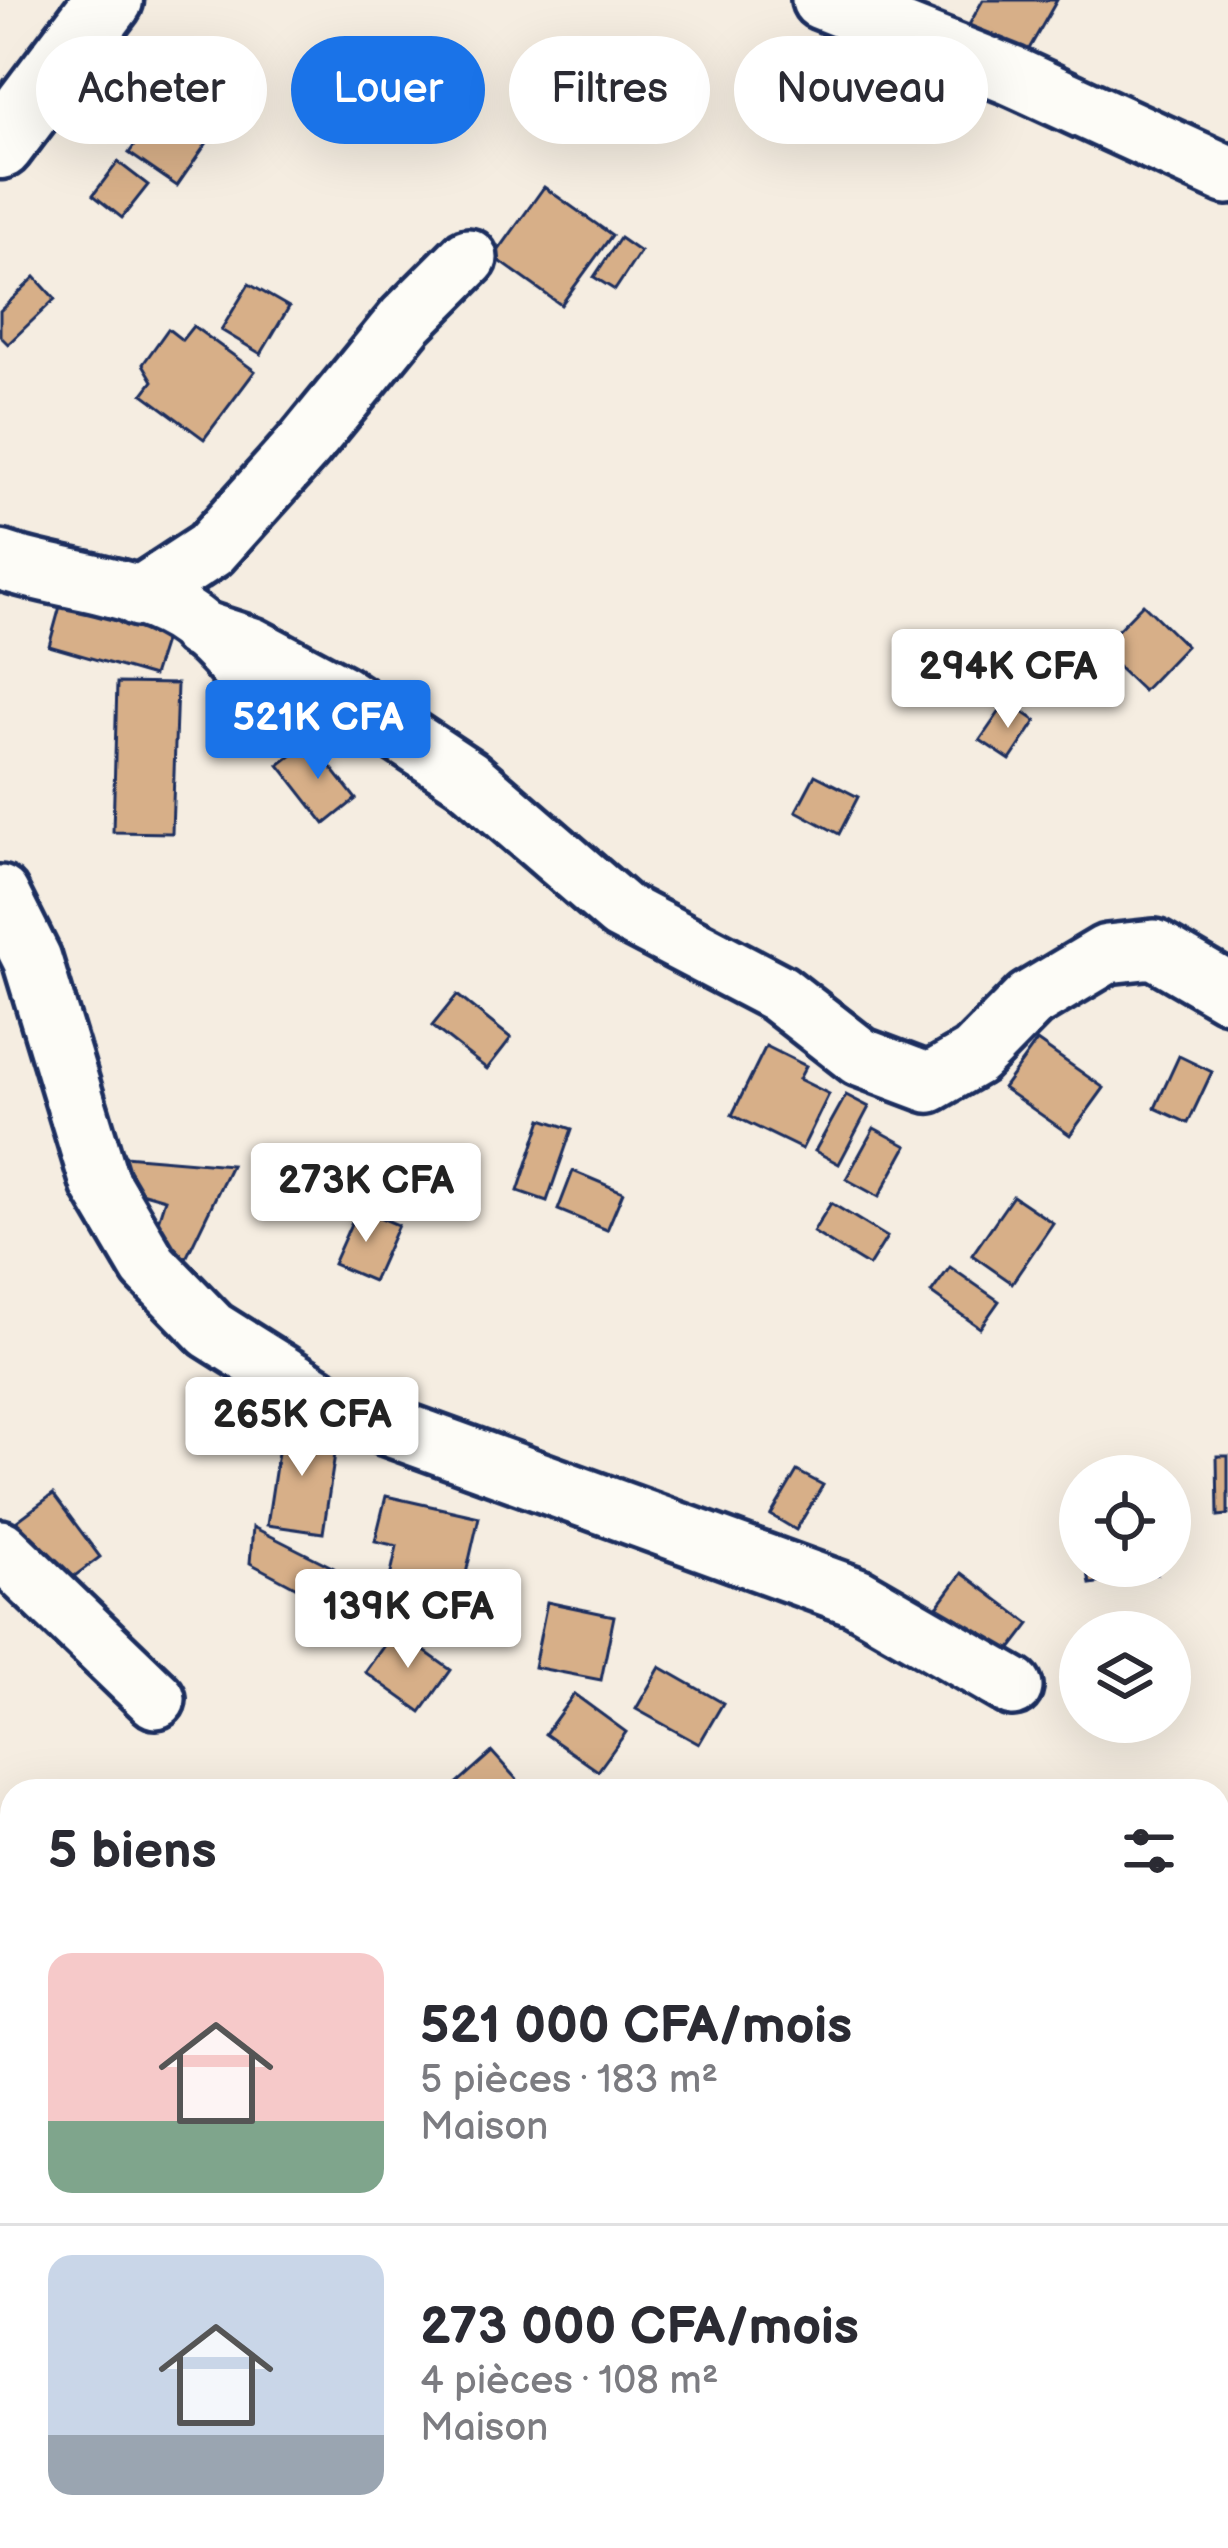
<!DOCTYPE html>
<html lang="fr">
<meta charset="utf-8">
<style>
body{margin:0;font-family:"Balsamiq Sans",sans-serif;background:#f2f2f3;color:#2b2b33;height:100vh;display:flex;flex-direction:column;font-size:45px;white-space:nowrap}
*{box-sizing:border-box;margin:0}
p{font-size:39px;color:#7c7c81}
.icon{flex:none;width:66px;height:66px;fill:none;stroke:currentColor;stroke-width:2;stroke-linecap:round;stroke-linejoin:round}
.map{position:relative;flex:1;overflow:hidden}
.details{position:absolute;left:0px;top:1779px;width:1230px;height:771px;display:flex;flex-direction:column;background:#fff;border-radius:36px 36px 0 0;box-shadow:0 12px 48px #0002}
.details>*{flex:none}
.banner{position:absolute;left:36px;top:36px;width:1158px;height:108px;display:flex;gap:24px}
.fabs{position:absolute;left:1059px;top:1455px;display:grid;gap:24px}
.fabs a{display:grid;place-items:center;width:132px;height:132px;border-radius:50%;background:#fff;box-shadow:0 12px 48px #0002;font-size:60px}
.price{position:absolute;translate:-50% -102px;padding:0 27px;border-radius:12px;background:#fff;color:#222;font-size:39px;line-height:78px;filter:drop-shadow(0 3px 6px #0008)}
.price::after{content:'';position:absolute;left:50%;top:72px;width:36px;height:27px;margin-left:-18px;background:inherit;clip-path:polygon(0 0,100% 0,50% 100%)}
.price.on{background:#1a73e8;color:#fff}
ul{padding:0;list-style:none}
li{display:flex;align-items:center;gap:36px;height:300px;padding:0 48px}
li+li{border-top:3px solid #e1e1e2}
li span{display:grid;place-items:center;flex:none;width:336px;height:240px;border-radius:24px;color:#555}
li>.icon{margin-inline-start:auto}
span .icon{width:144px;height:144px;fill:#fffc;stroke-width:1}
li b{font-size:51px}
h2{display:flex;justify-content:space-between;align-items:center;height:144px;padding:0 48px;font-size:51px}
.tag{padding:0 42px;border-radius:54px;background:#fff;box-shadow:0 12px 48px #0002;font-size:42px;line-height:108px}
.tag.on{background:#1a73e8;color:#fff}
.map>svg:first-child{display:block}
.building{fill:#d7af88;stroke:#1b2f5e;stroke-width:3}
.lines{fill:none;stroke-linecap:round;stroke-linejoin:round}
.minor-casing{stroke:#1b2f5e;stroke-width:66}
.highway-casing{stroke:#1b2f5e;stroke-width:75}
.minor{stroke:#fdfcf7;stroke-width:57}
.highway{stroke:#fdfcf7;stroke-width:66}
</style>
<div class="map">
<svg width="1228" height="2548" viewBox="0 0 1228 2548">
<rect width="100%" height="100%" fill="#f5ede1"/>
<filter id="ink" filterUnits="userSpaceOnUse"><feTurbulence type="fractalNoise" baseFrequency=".00833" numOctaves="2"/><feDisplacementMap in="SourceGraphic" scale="24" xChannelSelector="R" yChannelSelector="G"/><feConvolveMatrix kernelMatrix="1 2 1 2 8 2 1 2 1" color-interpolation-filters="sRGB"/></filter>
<g filter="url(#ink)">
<g class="building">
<polygon points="983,0 1057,0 1025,56 969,25"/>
<polygon points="170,95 217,128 177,186 129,153"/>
<polygon points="118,162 148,185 122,218 93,195"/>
<polygon points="544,187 612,235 561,305 494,257"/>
<polygon points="620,238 640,252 615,290 594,277"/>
<polygon points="35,277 55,299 8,344 0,336 0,311"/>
<polygon points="249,284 289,307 261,354 221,330"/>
<polygon points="193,326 255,371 204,439 143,394 153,381 143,364 168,329 182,340"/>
<polygon points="62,599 168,629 153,676 49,646"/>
<polygon points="1143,604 1186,646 1143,691 1099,649"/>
<polygon points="117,683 177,684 172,833 113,832"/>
<polygon points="1007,701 1036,721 1010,760 980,740"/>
<polygon points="310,741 356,799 325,824 279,765"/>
<polygon points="815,775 858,797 839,834 796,811"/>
<polygon points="457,995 511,1038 487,1069 432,1026"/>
<polygon points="1037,1041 1104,1088 1070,1135 1003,1088"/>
<polygon points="766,1046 806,1066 799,1079 829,1094 802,1149 732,1115"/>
<polygon points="1179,1056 1212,1072 1188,1123 1155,1108"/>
<polygon points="846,1095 869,1107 839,1164 815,1151"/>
<polygon points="542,1119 572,1129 547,1201 518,1191"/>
<polygon points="874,1128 907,1146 879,1197 846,1179"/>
<polygon points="124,1156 231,1165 178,1275 150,1246 165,1199 130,1189"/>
<polygon points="573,1171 623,1192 607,1230 558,1210"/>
<polygon points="1013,1196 1053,1223 1012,1283 972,1255"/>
<polygon points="831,1203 887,1237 869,1266 813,1232"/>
<polygon points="358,1208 398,1225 373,1281 333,1264"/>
<polygon points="950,1267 999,1301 980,1328 931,1293"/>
<polygon points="282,1426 338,1434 323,1533 267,1525"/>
<polygon points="1217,1456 1228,1456 1228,1515 1218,1516"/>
<polygon points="797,1471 823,1485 796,1530 771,1515"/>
<polygon points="53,1494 100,1557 56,1590 9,1527"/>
<polygon points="386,1496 479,1517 456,1617 385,1601 397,1546 375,1541"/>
<polygon points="253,1527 334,1568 327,1604 250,1563"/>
<polygon points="1087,1566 1156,1566 1157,1574 1090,1584"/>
<polygon points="962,1573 1030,1624 1001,1662 934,1611"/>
<polygon points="547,1602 614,1616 601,1680 534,1667"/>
<polygon points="395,1630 451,1670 421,1712 365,1672"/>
<polygon points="660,1667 723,1703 699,1744 636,1709"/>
<polygon points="574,1694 626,1732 598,1771 545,1734"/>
<polygon points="492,1752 527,1791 459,1791 454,1786"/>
</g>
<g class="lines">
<g class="minor-casing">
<g id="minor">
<polyline points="821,0 1012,76 1228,175"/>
<path d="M0,560C58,580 126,582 180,614C220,639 247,679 276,716"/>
<polyline points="138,597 210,550 305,444 406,320 468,258"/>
<polyline points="198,629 250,646 342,695 467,778 621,911 778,993 860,1057 929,1083 974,1057 1030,1000 1107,954 1154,949 1228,992"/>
<polyline points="0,895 32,959 100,1183 149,1266 211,1330 332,1406 857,1597 1013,1687"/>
<polyline points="0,1549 156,1699"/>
</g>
</g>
<g class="highway-casing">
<polyline id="highway" points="0,145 109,0"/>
</g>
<use href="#minor" class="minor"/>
<use href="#highway" class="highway"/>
</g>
</g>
</svg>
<div class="fabs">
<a><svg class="icon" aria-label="locate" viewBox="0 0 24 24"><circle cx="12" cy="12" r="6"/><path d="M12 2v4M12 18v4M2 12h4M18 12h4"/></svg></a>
<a><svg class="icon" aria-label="layers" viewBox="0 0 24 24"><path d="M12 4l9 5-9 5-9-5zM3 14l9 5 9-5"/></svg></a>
</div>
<b class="price" style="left:1008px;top:731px">294K CFA</b>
<b class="price on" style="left:318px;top:782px">521K CFA</b>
<b class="price" style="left:366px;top:1245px">273K CFA</b>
<b class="price" style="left:302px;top:1479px">265K CFA</b>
<b class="price" style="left:408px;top:1671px">139K CFA</b>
<div class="banner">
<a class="tag">Acheter</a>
<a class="tag on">Louer</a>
<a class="tag">Filtres</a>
<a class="tag">Nouveau</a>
</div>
<section class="details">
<h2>5 biens<svg class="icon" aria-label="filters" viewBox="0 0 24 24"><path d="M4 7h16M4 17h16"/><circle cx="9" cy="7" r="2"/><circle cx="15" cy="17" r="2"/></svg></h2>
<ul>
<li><span style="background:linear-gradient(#f6c9c9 70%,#7fa58c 0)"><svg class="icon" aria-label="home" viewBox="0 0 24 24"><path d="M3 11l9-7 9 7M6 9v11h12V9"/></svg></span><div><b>521 000 CFA/mois</b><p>5 pièces · 183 m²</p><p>Maison</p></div></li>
<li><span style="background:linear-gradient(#c9d6e8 75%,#9aa5b1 0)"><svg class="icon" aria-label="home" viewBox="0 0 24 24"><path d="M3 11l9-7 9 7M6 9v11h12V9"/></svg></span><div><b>273 000 CFA/mois</b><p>4 pièces · 108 m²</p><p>Maison</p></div></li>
</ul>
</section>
</div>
